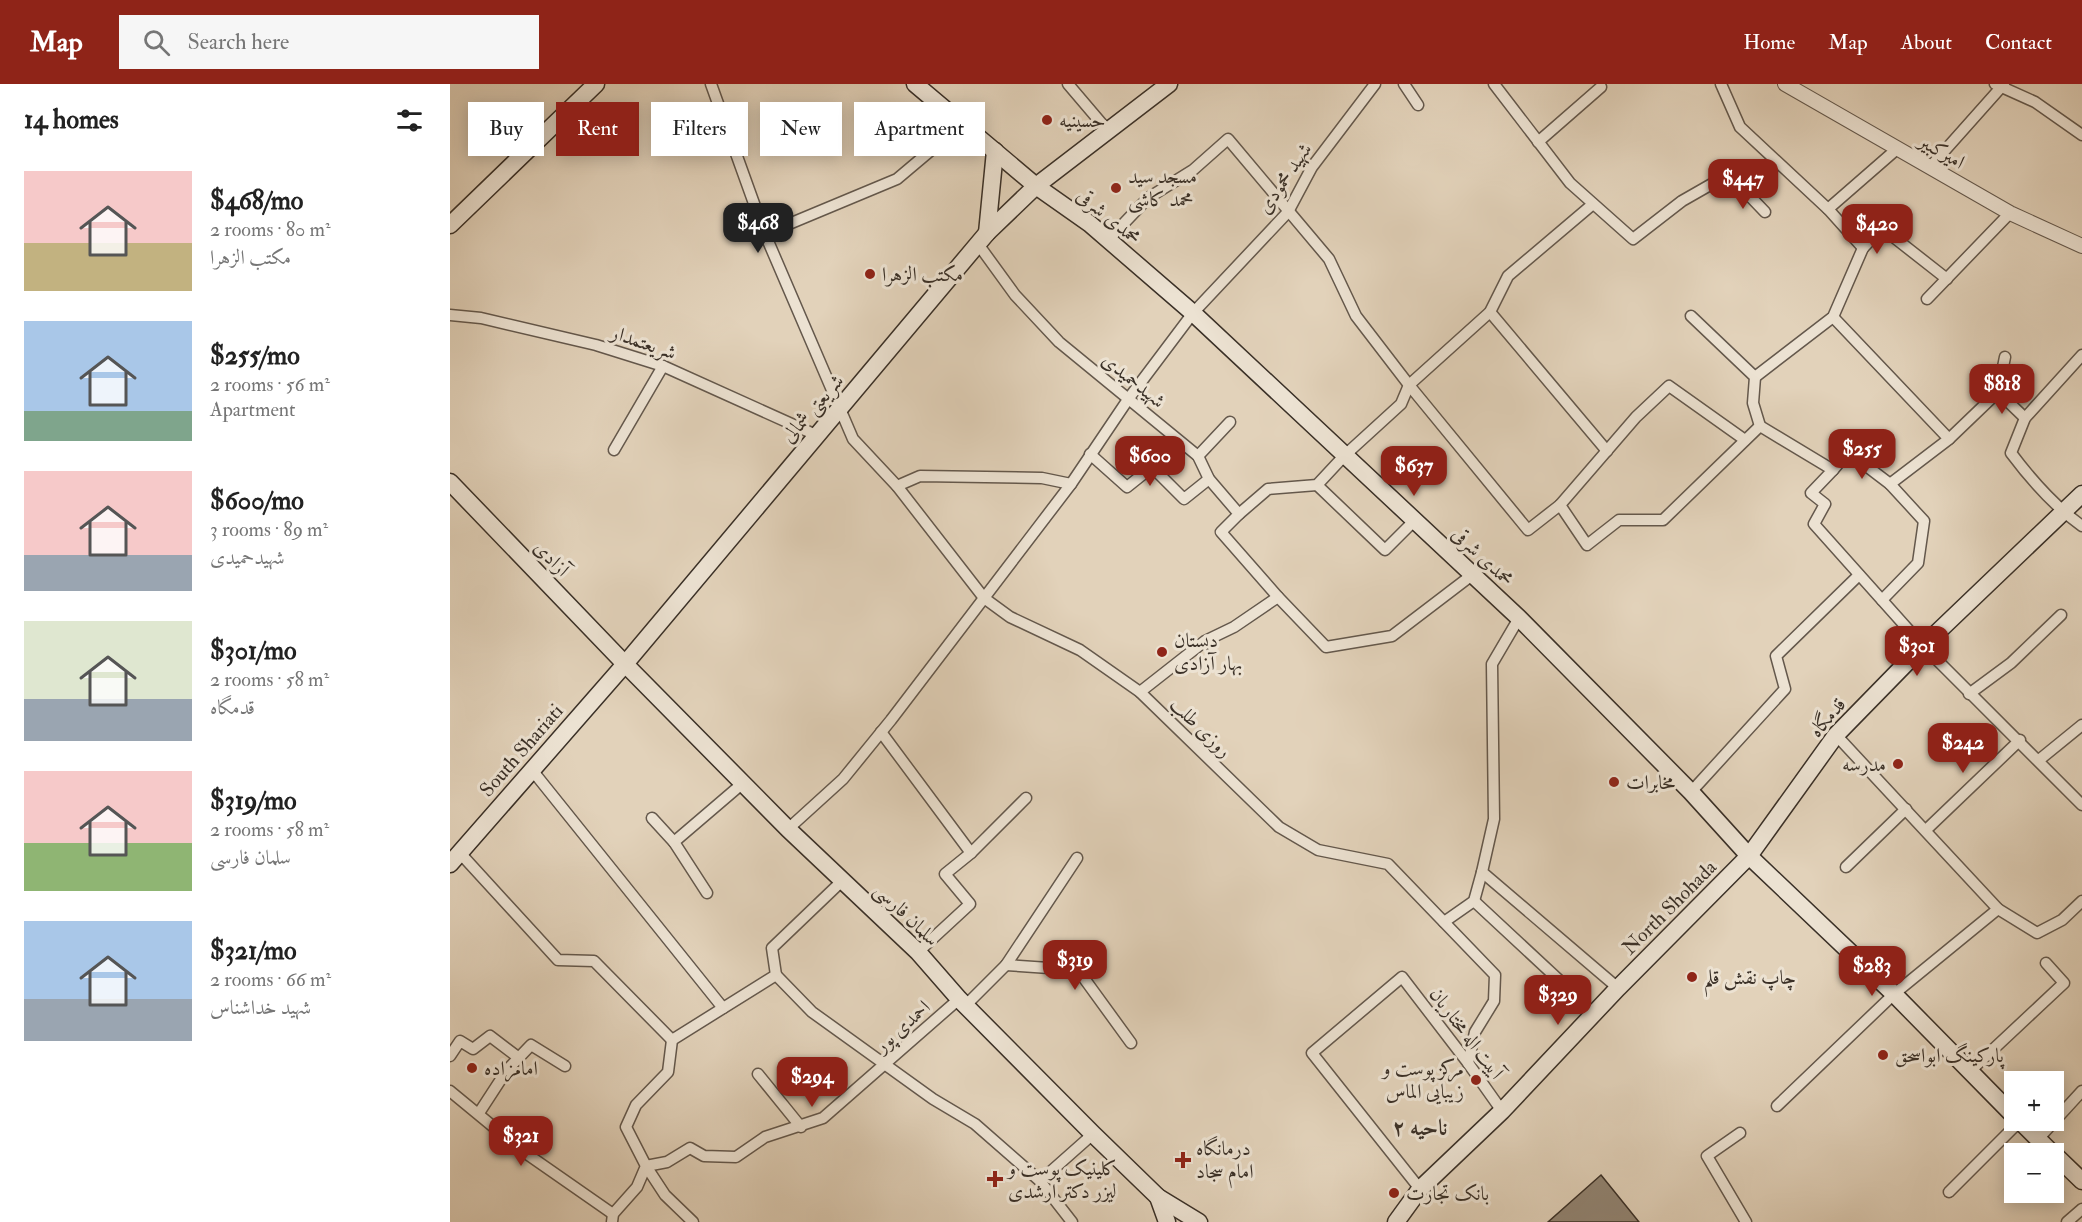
<!DOCTYPE html>
<meta charset="utf-8">
<style>
body{margin:0;font-family:"IM FELL Double Pica",Amiri,serif;background:#f6f6f6;color:#222;height:100vh;display:flex;flex-direction:column;font-size:22px;white-space:nowrap}
*{box-sizing:border-box;margin:0}
p{font-size:20px;color:#767676}
.icon{flex:none;width:33px;height:33px;fill:none;stroke:currentColor;stroke-width:2;stroke-linecap:round;stroke-linejoin:round}
.map{position:relative;flex:1;overflow:hidden}
.side{display:flex;flex-direction:column;background:#fff;width:450px}
.side>*{flex:none}
.hud{position:absolute;left:18px;top:18px;width:570px;height:54px;display:flex;gap:12px}
.controls{position:absolute;left:1554px;top:987px;display:grid;gap:12px}
.controls a{display:grid;place-items:center;width:60px;height:60px;border-radius:0px;background:#fff;box-shadow:0 3px 15px #0003;font-size:30px}
.price{position:absolute;translate:-50% -51px;padding:0 14px;border-radius:12px;background:#8f2418;color:#fff;font-size:20px;line-height:39px;filter:drop-shadow(0 2px 3px #0008)}
.price::after{content:'';position:absolute;left:50%;top:36px;width:18px;height:14px;margin-left:-9px;background:inherit;clip-path:polygon(0 0,100% 0,50% 100%)}
.price.current{background:#222;color:#fff}
ul{padding:0;list-style:none}
li{display:flex;align-items:center;gap:18px;height:150px;padding:0 24px}
li span{display:grid;place-items:center;flex:none;width:168px;height:120px;border-radius:0px;color:#555}
li>.icon{margin-inline-start:auto}
span .icon{width:72px;height:72px;fill:#fffc;stroke-width:1}
li b{font-size:26px}
h2{display:flex;justify-content:space-between;align-items:center;height:72px;padding:0 24px;font-size:26px}
.pill{padding:0 21px;border-radius:0px;background:#fff;box-shadow:0 3px 15px #0003;font-size:21px;line-height:54px}
.pill.current{background:#8f2418;color:#fff}
header{display:flex;align-items:center;gap:36px;box-sizing:border-box;height:84px;padding:0 30px;background:#8f2418;color:#fff}
header strong{font-size:28px}
nav{display:flex;gap:33px;margin-inline-start:auto;font-size:21px}
.search{width:420px;height:54px;background:#f6f6f6;display:flex;align-items:center;gap:15px;box-sizing:border-box;padding:0 21px;border-radius:0px;color:#767676;font-size:22px}
main{display:flex;flex:1;min-height:0}
.map>svg:first-child{display:block}
.building{fill:#918473;stroke:#3a3027;stroke-width:1.5}
.lines{fill:none;stroke-linecap:round;stroke-linejoin:round}
.minor-casing{stroke:#64584c;stroke-width:13}
.tertiary-casing{stroke:#64584c;stroke-width:16}
.secondary-casing{stroke:#3a3027;stroke-width:19}
.minor{stroke:#ece2d2;stroke-width:10}
.tertiary{stroke:#ece2d2;stroke-width:14}
.secondary{stroke:#ece2d2;stroke-width:16}
.poi-dot{fill:#8f2418;stroke:#ece2d2;stroke-width:2}
.labels{text-anchor:middle;stroke-width:6;stroke-linejoin:round;paint-order:stroke}
.poi-label{font-size:20px;fill:#3a3027;stroke:#ece2d2;text-anchor:start}
.street-label{font-size:20px;fill:#3a3027;stroke:#ece2d2}
.quarter-label{font-size:22px;font-weight:bold;fill:#3a3027;stroke:#ece2d2}
</style>
<header>
<strong>Map</strong>
<div class="search"><svg class="icon" aria-label="search" viewBox="0 0 24 24"><circle cx="10" cy="10" r="6"/><path d="M15 15l6 6"/></svg>Search here</div>
<nav><a>Home</a><a>Map</a><a>About</a><a>Contact</a></nav>
</header>
<main>
<section class="side">
<h2>14 homes<svg class="icon" aria-label="filters" viewBox="0 0 24 24"><path d="M4 7h16M4 17h16"/><circle cx="9" cy="7" r="2"/><circle cx="15" cy="17" r="2"/></svg></h2>
<ul>
<li><span style="background:linear-gradient(#f6c9c9 60%,#c2b280 0)"><svg class="icon" aria-label="home" viewBox="0 0 24 24"><path d="M3 11l9-7 9 7M6 9v11h12V9"/></svg></span><div><b>$468/mo</b><p>2 rooms · 80 m²</p><p>مکتب الزهرا</p></div></li>
<li><span style="background:linear-gradient(#a9c7e8 75%,#7fa58c 0)"><svg class="icon" aria-label="home" viewBox="0 0 24 24"><path d="M3 11l9-7 9 7M6 9v11h12V9"/></svg></span><div><b>$255/mo</b><p>2 rooms · 56 m²</p><p>Apartment</p></div></li>
<li><span style="background:linear-gradient(#f6c9c9 70%,#9aa5b1 0)"><svg class="icon" aria-label="home" viewBox="0 0 24 24"><path d="M3 11l9-7 9 7M6 9v11h12V9"/></svg></span><div><b>$600/mo</b><p>3 rooms · 89 m²</p><p>شهیدحمیدی</p></div></li>
<li><span style="background:linear-gradient(#dfe7d0 65%,#9aa5b1 0)"><svg class="icon" aria-label="home" viewBox="0 0 24 24"><path d="M3 11l9-7 9 7M6 9v11h12V9"/></svg></span><div><b>$301/mo</b><p>2 rooms · 58 m²</p><p>قدمگاه</p></div></li>
<li><span style="background:linear-gradient(#f6c9c9 60%,#8fb573 0)"><svg class="icon" aria-label="home" viewBox="0 0 24 24"><path d="M3 11l9-7 9 7M6 9v11h12V9"/></svg></span><div><b>$319/mo</b><p>2 rooms · 58 m²</p><p>سلمان فارسی</p></div></li>
<li><span style="background:linear-gradient(#a9c7e8 65%,#9aa5b1 0)"><svg class="icon" aria-label="home" viewBox="0 0 24 24"><path d="M3 11l9-7 9 7M6 9v11h12V9"/></svg></span><div><b>$321/mo</b><p>2 rooms · 66 m²</p><p>شهید خداشناس</p></div></li>
</ul>
</section>
<div class="map">
<svg width="1632" height="1138" viewBox="0 0 1632 1138">
<rect width="100%" height="100%" fill="#e2d2ba"/>
<filter id="stains"><feTurbulence type="fractalNoise" baseFrequency=".00333" numOctaves="4"/><feColorMatrix values="0 0 0 0 .2 0 0 0 0 .09 0 0 0 0 .02 0 0 0 .5 -.17"/></filter>
<radialGradient id="worn" r=".72"><stop offset=".6" stop-color="#630" stop-opacity="0"/><stop offset="1" stop-color="#630" stop-opacity=".3"/></radialGradient>
<polygon class="building" points="1151,1091 1189,1138 1098,1138"/>
<g class="lines">
<g class="minor-casing">
<g id="minor">
<polyline points="261,0 315,150 403,355 447,402 534,514 560,533 630,566 690,608 829,743 868,766 938,780 1045,891 1044,917 1025,948 1018,979"/>
<polyline points="618,0 658,47"/>
<polyline points="954,0 968,21"/>
<polyline points="1044,0 1120,99 1183,155 1232,117 1274,93 1292,104 1326,78"/>
<polyline points="1271,0 1290,43 1378,125 1413,164 1432,144 1497,195"/>
<polyline points="1545,0 1585,18 1632,51"/>
<polyline points="1088,58 1151,3"/>
<polyline points="1481,82 1554,0"/>
<polyline points="1292,104 1315,128"/>
<polyline points="1378,125 1448,64"/>
<polyline points="315,150 447,95 511,41"/>
<polyline points="657,157 698,114 743,86 778,55 879,175 906,232 959,301 1078,446 1110,421 1137,461 1169,436 1213,436 1310,342 1383,386 1361,409 1375,420 1364,440 1473,562 1632,721"/>
<polyline points="528,160 565,211 609,258 748,372 759,395 789,430 771,448 828,513"/>
<polyline points="1477,215 1560,129"/>
<polyline points="1040,228 1157,367"/>
<polyline points="0,231 31,234 146,261 213,282 366,351"/>
<polyline points="1241,232 1305,293 1303,319 1310,342"/>
<polyline points="1383,233 1499,355"/>
<path d="M1632,271L1575,334L1561,369C1582,397 1604,422 1632,442"/>
<polyline points="1305,293 1383,233 1413,164"/>
<polyline points="1548,308 1575,334"/>
<polyline points="164,366 213,282"/>
<polyline points="640,370 677,403 702,383 734,415 759,395"/>
<polyline points="748,372 780,338"/>
<polyline points="1383,386 1398,368 1440,400"/>
<polyline points="867,401 935,466 964,437"/>
<polyline points="447,402 470,392 592,394 621,400"/>
<polyline points="1110,421 1186,333 1219,302 1295,356"/>
<polyline points="789,430 818,405 867,401 894,372 951,320 959,301 1040,228 1058,192 1143,120"/>
<polyline points="1432,516 1468,479 1474,437 1440,400 1499,355 1548,308 1555,273"/>
<polyline points="1069,534 1042,580 1044,735 1032,788 1168,904"/>
<polyline points="690,608 755,557 784,543 828,513 876,563 942,552 1022,491"/>
<polyline points="1519,610 1561,579 1611,531"/>
<polyline points="431,648 521,769 495,790 520,820 468,868"/>
<polyline points="1386,651 1548,825 1587,849 1612,836 1632,817"/>
<polyline points="1589,676 1632,641"/>
<polyline points="82,686 273,924"/>
<polyline points="1241,708 1335,605 1326,572 1409,491"/>
<polyline points="202,734 224,758"/>
<polyline points="338,745 393,695 441,636 621,400 679,314 743,229 838,128 862,83 925,0"/>
<polyline points="1477,745 1570,656"/>
<polyline points="10,769 108,876 144,877 222,956"/>
<polyline points="521,769 576,714"/>
<polyline points="1396,783 1456,725"/>
<polyline points="257,809 224,758 293,699"/>
<polyline points="1024,817 1124,910"/>
<polyline points="994,838 1024,817 1032,788"/>
<polyline points="556,881 628,886 681,959"/>
<polyline points="326,891 362,928 483,1015 525,1040 590,1097"/>
<polyline points="516,921 556,881 627,774"/>
<polyline points="0,972 10,957 23,965 40,952 69,974"/>
<polyline points="1519,988 1614,899 1596,879"/>
<polyline points="308,990 351,1043"/>
<polyline points="0,1007 74,1068 163,1130"/>
<polyline points="1327,1022 1444,910 1548,825"/>
<polyline points="29,1029 57,986 81,961 115,982"/>
<polyline points="1290,1049 1257,1072 1296,1138"/>
<polyline points="1588,1055 1632,1007"/>
<polyline points="970,1105 862,969 952,893 1018,979 1052,1027"/>
<polyline points="1499,1108 1570,1037"/>
<polyline points="162,1138 163,1130 187,1103 196,1082 176,1043 186,1021 218,988 222,956 326,891 322,864 392,797"/>
<polyline points="243,1138 215,1111 196,1082 217,1078 240,1064 254,1072 286,1073 315,1053 373,1034 509,915"/>
<polyline points="622,1138 590,1097 643,1050"/>
<polyline points="1617,1138 1632,1125"/>
</g>
</g>
<g class="tertiary-casing">
<polyline id="tertiary" points="1335,0 1560,129 1632,162"/>
</g>
<g class="secondary-casing">
<g id="secondary">
<polyline points="465,0 586,102 640,140 743,229 1069,534 1241,708 1299,772 1444,910 1564,1032"/>
<polyline points="0,141 146,0"/>
<polyline points="537,149 545,67"/>
<polyline points="0,398 175,580 338,745 468,868 509,915 643,1050 708,1113 749,1138"/>
<polyline points="0,780 175,580 537,149 586,102 719,0"/>
<polyline points="1569,1036 1603,1070"/>
<polyline points="1604,1070 1632,1097"/>
<polyline points="708,1113 717,1138"/>
<polyline points="946,1138 970,1105 1052,1027 1168,904 1299,772 1386,651 1473,562 1632,410"/>
</g>
</g>
<use href="#minor" class="minor"/>
<use href="#tertiary" class="tertiary"/>
<use href="#secondary" class="secondary"/>
</g>
<g class="poi-dot">
<circle cx="597" cy="36" r="6"/>
<circle cx="666" cy="104" r="6"/>
<circle cx="420" cy="190" r="6"/>
<circle cx="712" cy="568" r="6"/>
<circle cx="1448" cy="680" r="6"/>
<circle cx="1164" cy="698" r="6"/>
<circle cx="1242" cy="893" r="6"/>
<circle cx="1433" cy="971" r="6"/>
<circle cx="22" cy="984" r="6"/>
<circle cx="1026" cy="996" r="6"/>
<path d="M730 1067h6v6h6v6h-6v6h-6v-6h-6v-6h6z"/>
<path d="M542 1086h6v6h6v6h-6v6h-6v-6h-6v-6h6z"/>
<circle cx="944" cy="1109" r="6"/>
</g>
<g class="labels">
<g class="poi-label">
<text x="609" y="43">حسینیه</text>
<text x="678" y="99">مسجد سید<tspan x="678" dy="23">محمد کاشی</tspan></text>
<text x="432" y="197">مکتب الزهرا</text>
<text x="724" y="563">دبستان<tspan x="724" dy="23">بهار آزادی</tspan></text>
<text x="1436" y="687" text-anchor="end">مدرسه</text>
<text x="1176" y="705">مخابرات</text>
<text x="1254" y="900">چاپ نقش قلم</text>
<text x="1445" y="978">پارکینگ ابواسحق</text>
<text x="34" y="991">امامزاده</text>
<text x="1014" y="991" text-anchor="end">مرکز پوست و<tspan x="1014" dy="23">زیبایی الماس</tspan></text>
<text x="746" y="1071">درمانگاه<tspan x="746" dy="23">امام سجاد</tspan></text>
<text x="558" y="1091">کلینیک پوست و<tspan x="558" dy="23">لیزر دکتر ارشدی</tspan></text>
<text x="956" y="1116">بانک تجارت</text>
</g>
<g class="street-label">
<text transform="translate(1492 67) rotate(30)" y="7">امیرکبیر</text>
<text transform="translate(834 94) rotate(-56)" y="7">شهید محمودی</text>
<text transform="translate(659 132) rotate(39)" y="7">محمدی شرقی</text>
<text transform="translate(194 258) rotate(19)" y="7">شریعتمدار</text>
<text transform="translate(684 296) rotate(39)" y="7">شهیدحمیدی</text>
<text transform="translate(362 324) rotate(-49)" y="7">شریعتی شمالی</text>
<text transform="translate(1033 472) rotate(43)" y="7">محمدی شرقی</text>
<text transform="translate(102 474) rotate(46)" y="7">آزادی</text>
<text transform="translate(1377 633) rotate(-49)" y="7">قدمگاه</text>
<text transform="translate(751 643) rotate(44)" y="7">روزی طلب</text>
<text transform="translate(71 666) rotate(-49)" y="7">South Shariati</text>
<text transform="translate(1219 823) rotate(-45)" y="7">North Shohada</text>
<text transform="translate(457 830) rotate(44)" y="7">سلمان فارسی</text>
<text transform="translate(452 942) rotate(-42)" y="7">احمدی پور</text>
<text transform="translate(1017 949) rotate(53)" y="7">آییت اله مختاریان</text>
</g>
<g class="quarter-label">
<text x="970" y="1051">ناحیه ۲</text>
</g>
</g>
<rect width="100%" height="100%" filter="url(#stains)"/>
<rect width="100%" height="100%" fill="url(#worn)"/>
</svg>
<div class="controls">
<a>+</a>
<a>−</a>
</div>
<b class="price" style="left:1293px;top:126px">$447</b>
<b class="price current" style="left:308px;top:170px">$468</b>
<b class="price" style="left:1427px;top:171px">$420</b>
<b class="price" style="left:1552px;top:331px">$818</b>
<b class="price" style="left:1412px;top:396px">$255</b>
<b class="price" style="left:700px;top:403px">$600</b>
<b class="price" style="left:964px;top:413px">$637</b>
<b class="price" style="left:1467px;top:593px">$301</b>
<b class="price" style="left:1513px;top:690px">$242</b>
<b class="price" style="left:625px;top:907px">$319</b>
<b class="price" style="left:1422px;top:913px">$283</b>
<b class="price" style="left:1108px;top:942px">$329</b>
<b class="price" style="left:362px;top:1024px">$294</b>
<b class="price" style="left:71px;top:1083px">$321</b>
<div class="hud">
<a class="pill">Buy</a>
<a class="pill current">Rent</a>
<a class="pill">Filters</a>
<a class="pill">New</a>
<a class="pill">Apartment</a>
</div>
</div>
</main>
